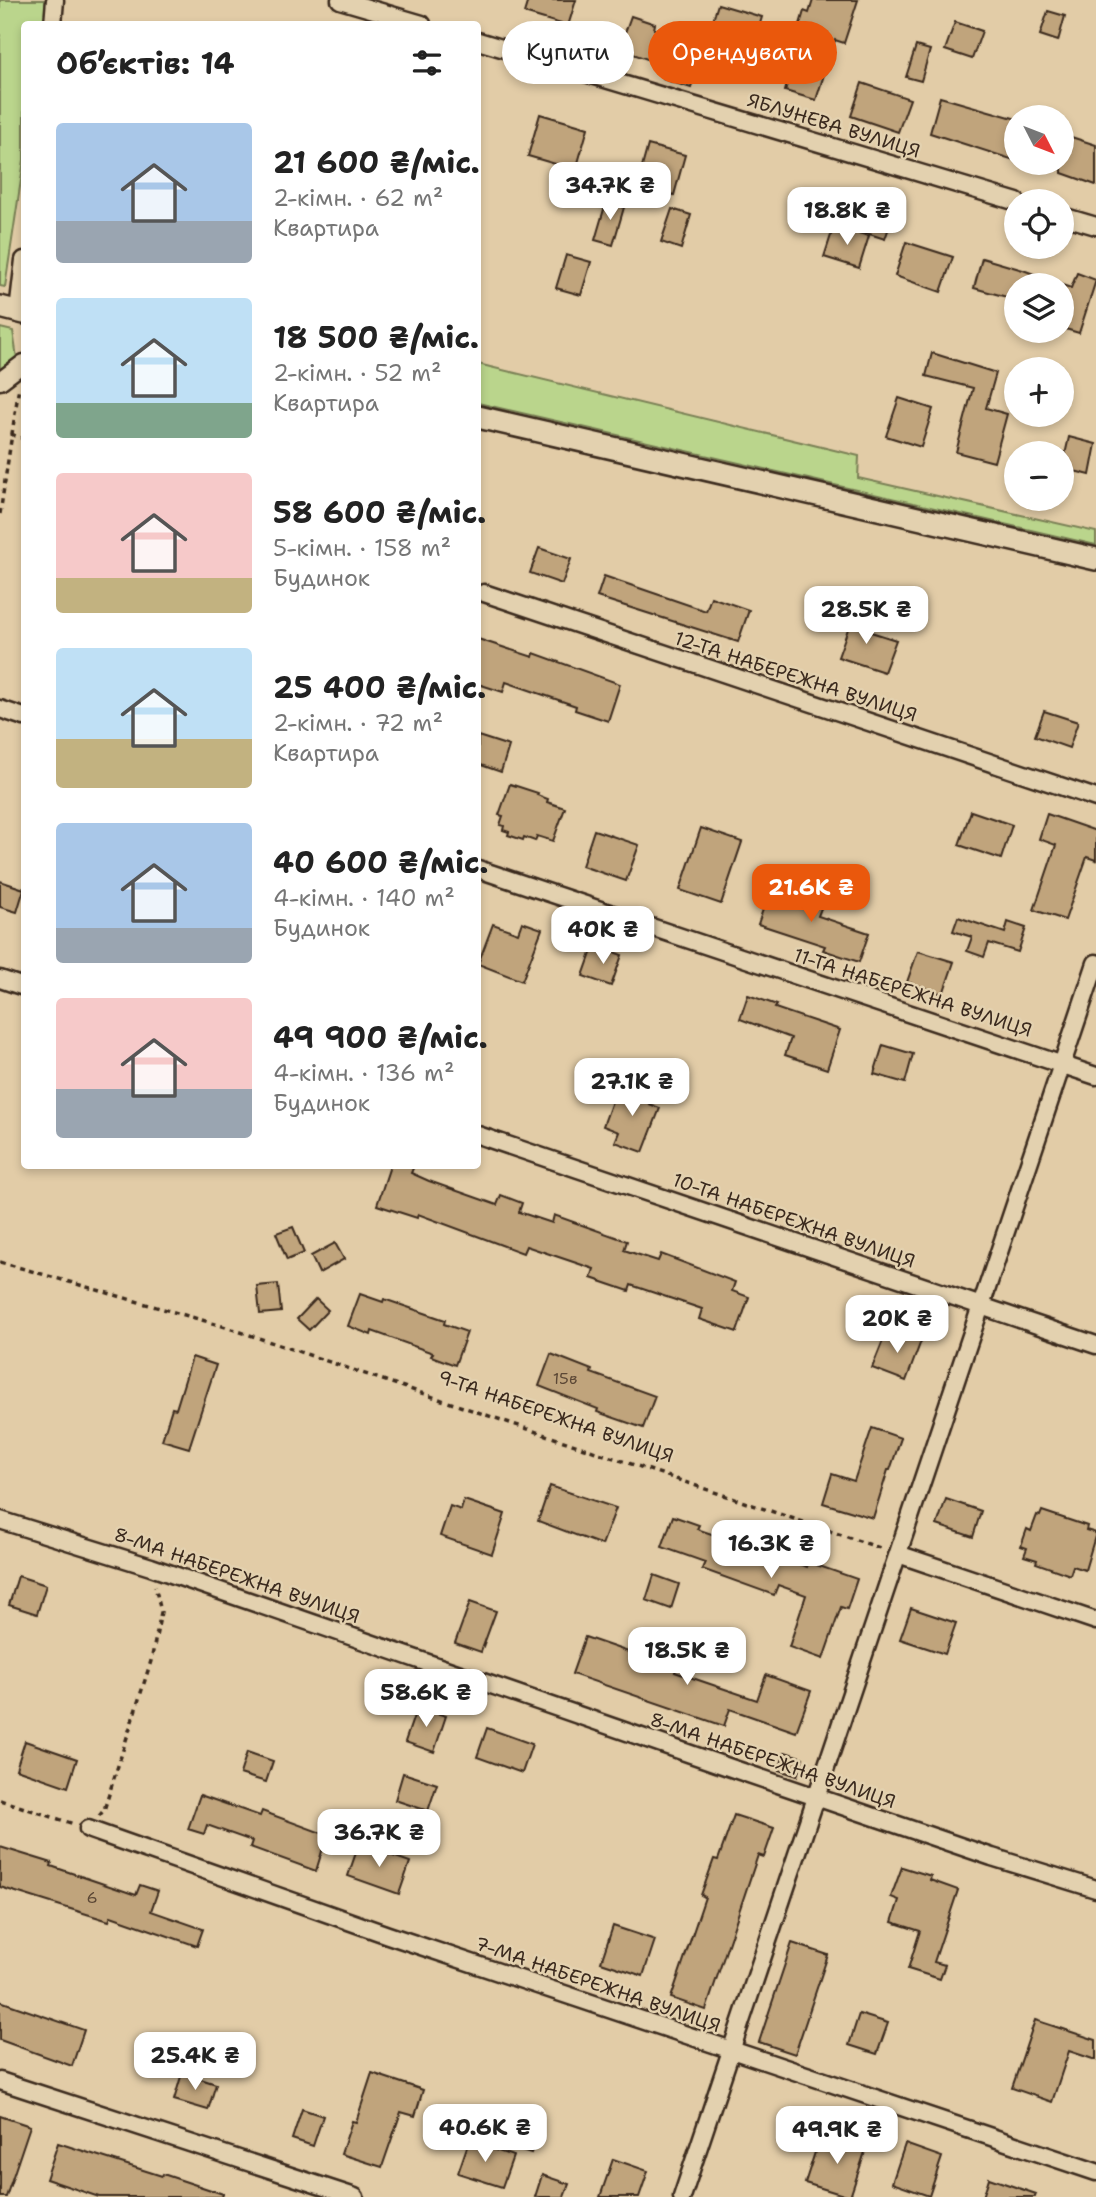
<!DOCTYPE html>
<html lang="uk">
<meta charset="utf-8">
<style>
body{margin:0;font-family:"Shantell Sans",sans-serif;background:#f6f6f6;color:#222;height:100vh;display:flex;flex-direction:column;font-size:26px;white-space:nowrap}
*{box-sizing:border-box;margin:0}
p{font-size:23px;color:#767676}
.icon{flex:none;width:38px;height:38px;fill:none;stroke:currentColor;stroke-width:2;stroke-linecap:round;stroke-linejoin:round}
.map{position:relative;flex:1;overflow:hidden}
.sheet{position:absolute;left:21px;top:21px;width:460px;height:1148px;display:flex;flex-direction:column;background:#fff;border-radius:7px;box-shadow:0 4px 10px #0003}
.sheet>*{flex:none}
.guide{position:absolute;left:502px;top:21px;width:488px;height:63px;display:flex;gap:14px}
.needle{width:46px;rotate:132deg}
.tools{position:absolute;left:1004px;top:105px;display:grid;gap:14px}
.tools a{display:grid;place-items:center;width:70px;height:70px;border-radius:50%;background:#fff;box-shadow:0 4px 10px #0003;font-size:35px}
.price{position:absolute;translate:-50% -60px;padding:0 16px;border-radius:14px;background:#fff;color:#222;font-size:23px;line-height:46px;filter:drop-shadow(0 2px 4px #0008)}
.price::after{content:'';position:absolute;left:50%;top:42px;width:21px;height:16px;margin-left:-10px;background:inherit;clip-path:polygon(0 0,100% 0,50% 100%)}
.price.current{background:#ea580c;color:#fff}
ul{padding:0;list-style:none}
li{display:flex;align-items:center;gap:21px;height:175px;padding:0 35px}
li span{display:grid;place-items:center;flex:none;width:196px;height:140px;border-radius:7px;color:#555}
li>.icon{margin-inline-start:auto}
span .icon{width:84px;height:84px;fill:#fffc;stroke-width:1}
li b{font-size:30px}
h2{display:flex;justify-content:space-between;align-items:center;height:84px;padding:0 35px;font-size:30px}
.chip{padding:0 24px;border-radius:32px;background:#fff;box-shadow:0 4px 10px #0003;font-size:24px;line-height:63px}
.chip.current{background:#ea580c;color:#fff}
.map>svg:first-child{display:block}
.green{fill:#bad58c;stroke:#7a8055;stroke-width:2}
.building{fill:#c0a47c;stroke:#3b2a1e;stroke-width:2}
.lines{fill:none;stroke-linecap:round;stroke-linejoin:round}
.minor-casing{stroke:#3b2a1e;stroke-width:21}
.tertiary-casing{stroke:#3b2a1e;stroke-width:26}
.path{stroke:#3b2a1e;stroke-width:3.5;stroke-dasharray:5 5;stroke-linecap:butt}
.minor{stroke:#e3d1af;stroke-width:16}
.tertiary{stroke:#e3d1af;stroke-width:21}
.labels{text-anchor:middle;stroke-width:5;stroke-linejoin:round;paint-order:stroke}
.number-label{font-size:16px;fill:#5c4836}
.street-label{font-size:19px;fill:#3b2a1e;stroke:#e3d1af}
</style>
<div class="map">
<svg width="1096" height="2197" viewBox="0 0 1096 2197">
<rect width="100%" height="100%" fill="#e2cca7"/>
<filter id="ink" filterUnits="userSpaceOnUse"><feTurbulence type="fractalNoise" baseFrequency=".0143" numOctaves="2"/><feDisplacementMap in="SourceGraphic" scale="14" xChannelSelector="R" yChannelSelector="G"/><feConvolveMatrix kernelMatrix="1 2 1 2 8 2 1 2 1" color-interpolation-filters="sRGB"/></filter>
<g filter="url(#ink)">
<g class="green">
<polygon points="0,0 48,0 45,24 24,24 24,160 5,287 0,286"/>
<polygon points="0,328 13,331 17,358 0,370"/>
<polygon points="478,364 859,456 858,478 1096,532 1096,545 478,403"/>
</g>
<g class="building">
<polygon points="528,0 576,0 568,26 524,13"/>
<polygon points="813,0 858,0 844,43 835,40 816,100 785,91 792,66 788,65 804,11 809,13"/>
<polygon points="718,4 762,17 748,63 704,49"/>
<polygon points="1048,11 1065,16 1058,41 1040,35"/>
<polygon points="631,16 655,24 654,29 705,45 691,88 663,79 667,66 619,49"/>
<polygon points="955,22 982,31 972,59 945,50"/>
<polygon points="916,46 930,50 921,81 906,77"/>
<polygon points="862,83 910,99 898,132 851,116"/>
<polygon points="940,97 1017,119 1017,161 930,133"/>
<polygon points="540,114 588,128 576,170 528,156"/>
<polygon points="1062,134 1096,145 1096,185 1062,173"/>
<polygon points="648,145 685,155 674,195 637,185"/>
<polygon points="607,199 625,204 613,245 595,240"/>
<polygon points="866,204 894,213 885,239 857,230"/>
<polygon points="672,209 691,215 681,249 661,242"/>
<polygon points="834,226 869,236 859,268 824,257"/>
<polygon points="906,242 953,257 941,292 895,276"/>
<polygon points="566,255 591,262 581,295 556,288"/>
<polygon points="982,258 1023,270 1056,282 1055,285 1017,285 1014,299 974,288"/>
<polygon points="1077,273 1096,280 1079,333 1062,328 1062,285 1071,288"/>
<polygon points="932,353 996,373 986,408 1007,414 994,462 956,452 973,388 926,376"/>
<polygon points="899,398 933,409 921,447 886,436"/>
<polygon points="1069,437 1096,444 1090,475 1062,468"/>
<polygon points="539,548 571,559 562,584 530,573"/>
<polygon points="604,576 706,611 711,597 749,610 738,642 597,597"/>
<polygon points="853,615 871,622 868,631 896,640 884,672 838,657"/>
<polygon points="478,639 533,657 534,653 620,684 608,721 575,710 576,706 506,682 503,692 478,684"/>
<polygon points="1044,711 1078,722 1069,748 1035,736"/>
<polygon points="478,736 509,746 501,772 478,764"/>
<polygon points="510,784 538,793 537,795 548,799 547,802 565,808 553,841 537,836 535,841 524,837 523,840 508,835 509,832 503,830 504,826 500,825 503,816 499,815"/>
<polygon points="971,811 1012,825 1001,859 959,845"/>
<polygon points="1047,814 1096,831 1096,860 1087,857 1065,920 1034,910 1056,845 1039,839"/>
<polygon points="701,828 742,842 721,904 680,890"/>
<polygon points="594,830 639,845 626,881 582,866"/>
<polygon points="0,881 24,889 17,912 0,907"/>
<polygon points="771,886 823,903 818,916 869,933 859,962 823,950 825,946 758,924"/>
<polygon points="958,917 1005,933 1008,922 1026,928 1018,952 989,943 984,957 967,951 972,937 953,931"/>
<polygon points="522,922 542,929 522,981 478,964 493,924 518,933"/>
<polygon points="594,945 622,955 611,986 583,976"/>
<polygon points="918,951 954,962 943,994 907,982"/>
<polygon points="748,995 777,1005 775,1008 840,1030 827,1069 785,1055 791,1038 740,1019"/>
<polygon points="883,1045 913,1054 905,1083 874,1074"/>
<polygon points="618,1085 652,1097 649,1104 660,1108 643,1152 615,1142 619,1132 603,1126"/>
<polygon points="390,1166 414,1166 411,1173 429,1181 497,1205 501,1195 522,1203 519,1212 552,1223 554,1215 627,1241 624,1250 658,1261 661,1254 735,1282 732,1291 749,1297 737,1332 699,1319 702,1309 631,1285 629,1291 591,1278 594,1269 526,1246 523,1253 418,1214 417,1218 377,1205"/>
<polygon points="293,1227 304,1253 287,1260 276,1233"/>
<polygon points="335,1243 344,1259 319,1273 311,1256"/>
<polygon points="278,1284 281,1312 260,1314 257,1286"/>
<polygon points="360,1294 383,1302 384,1299 445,1320 444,1324 467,1332 455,1365 431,1356 433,1353 372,1331 371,1335 348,1326"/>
<polygon points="316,1299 328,1310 309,1330 297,1319"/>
<polygon points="888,1328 921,1341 906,1381 872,1368"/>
<polygon points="551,1354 592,1370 591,1373 655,1396 643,1428 597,1412 598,1409 539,1386"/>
<polygon points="192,1357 216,1365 189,1448 162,1440 172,1408 176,1409"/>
<polygon points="872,1428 901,1438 890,1470 888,1470 873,1518 823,1503 832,1474 854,1481"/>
<polygon points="550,1486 616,1508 602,1545 538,1521"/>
<polygon points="946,1499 981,1511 973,1537 937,1525"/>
<polygon points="464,1500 505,1514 492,1554 440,1536 450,1506 461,1510"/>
<polygon points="1042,1511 1087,1526 1086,1530 1096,1533 1085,1570 1073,1566 1070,1575 1036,1563 1037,1560 1024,1556 1027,1548 1021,1546 1027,1529 1031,1531 1037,1515 1040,1516"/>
<polygon points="673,1516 699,1525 697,1529 807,1567 808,1562 857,1579 847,1609 841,1607 823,1659 789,1647 806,1595 778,1585 774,1595 702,1569 705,1562 662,1547"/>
<polygon points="654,1575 679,1584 671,1609 646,1600"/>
<polygon points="18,1576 46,1585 37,1614 9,1605"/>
<polygon points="470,1602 496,1611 481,1652 455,1643"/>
<polygon points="911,1608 956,1623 945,1654 900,1639"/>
<polygon points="585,1637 637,1655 640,1647 679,1660 675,1672 757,1700 766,1675 811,1691 796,1732 730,1709 724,1726 572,1674"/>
<polygon points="417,1707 446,1716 434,1752 405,1742"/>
<polygon points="487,1728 532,1744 522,1773 477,1757"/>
<polygon points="25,1741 77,1759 68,1787 16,1769"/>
<polygon points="247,1752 273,1761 266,1782 240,1774"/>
<polygon points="785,1752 803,1758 797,1776 779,1770"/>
<polygon points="403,1773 437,1784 428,1811 395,1800"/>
<polygon points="200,1795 260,1816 262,1811 327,1835 316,1871 250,1847 252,1841 207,1825 204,1834 188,1829"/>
<polygon points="734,1815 774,1828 764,1857 758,1855 706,2010 671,1998 705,1897 701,1895 714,1859 718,1860"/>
<polygon points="359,1844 410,1862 399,1894 348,1876"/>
<polygon points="0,1847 52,1863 51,1866 136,1895 140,1885 158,1891 151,1911 203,1929 197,1946 111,1916 109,1921 0,1887"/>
<polygon points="902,1867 931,1876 930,1880 958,1890 934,1962 945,1965 940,1979 908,1969 920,1931 892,1922 899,1900 891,1897"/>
<polygon points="613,1926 655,1940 643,1976 601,1962"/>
<polygon points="792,1943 828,1955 795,2054 759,2042"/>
<polygon points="0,2001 84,2030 72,2066 0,2040"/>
<polygon points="859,2014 888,2023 877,2054 849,2045"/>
<polygon points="1035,2020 1096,2040 1096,2060 1069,2051 1052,2102 1012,2088"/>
<polygon points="182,2073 216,2084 208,2110 174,2100"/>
<polygon points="372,2073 423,2090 415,2116 401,2112 382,2167 341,2154 352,2121 356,2122"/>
<polygon points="302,2109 323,2116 313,2146 292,2139"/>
<polygon points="0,2116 30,2126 6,2197 0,2197"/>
<polygon points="512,2126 537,2135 531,2153 506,2145"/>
<polygon points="836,2135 867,2146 850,2197 805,2183 818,2143 832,2148"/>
<polygon points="469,2141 513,2156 502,2187 458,2173"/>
<polygon points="58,2143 162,2176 163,2174 223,2194 222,2197 99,2197 46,2179"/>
<polygon points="905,2144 942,2157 929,2196 892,2183"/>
<polygon points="613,2159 648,2171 639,2197 600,2197"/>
<polygon points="542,2175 569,2184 564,2197 535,2197"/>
<polygon points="989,2178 1036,2194 1035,2197 983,2197"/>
</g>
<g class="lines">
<g class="minor-casing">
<g id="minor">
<polyline points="340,0 422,24"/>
<polyline points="53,24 55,0"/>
<polyline points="478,41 1017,202"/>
<polyline points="1062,216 1096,226"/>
<polyline points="18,311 24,260"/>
<polyline points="0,381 24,363"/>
<polyline points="484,593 1096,798"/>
<polyline points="0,709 24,717"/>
<polyline points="478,869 1096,1076"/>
<polyline points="0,979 24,987"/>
<polyline points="478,1135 1096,1345"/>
<polyline points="0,1520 151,1567 734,1769 992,1857 1096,1889"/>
<polyline points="898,1554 1096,1621"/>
<polyline points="88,1829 388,1935 1096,2172"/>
<polyline points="0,2081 355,2197"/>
<polyline points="682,2197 1096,963"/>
</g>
</g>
<g class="tertiary-casing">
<g id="tertiary">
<polyline points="0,307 24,313"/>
<polyline points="478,417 1096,559"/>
</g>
</g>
<g class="path">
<polyline points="11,434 24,439"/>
<polyline points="0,514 19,387"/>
<polyline points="0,1262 226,1327 883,1549"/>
<polyline points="0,1800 74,1824"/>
<polyline points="99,1816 104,1810 151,1661 161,1612 155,1586"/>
</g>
<use href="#minor" class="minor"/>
<use href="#tertiary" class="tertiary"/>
</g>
</g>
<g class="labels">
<g class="number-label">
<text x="565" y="1384">15в</text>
<text x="92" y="1903">6</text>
</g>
<g class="street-label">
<text transform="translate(834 125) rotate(17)" y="7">ЯБЛУНЕВА ВУЛИЦЯ</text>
<text transform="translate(796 676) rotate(18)" y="7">12-ТА НАБЕРЕЖНА ВУЛИЦЯ</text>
<text transform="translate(913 992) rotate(18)" y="7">11-ТА НАБЕРЕЖНА ВУЛИЦЯ</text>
<text transform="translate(794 1220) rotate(19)" y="7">10-ТА НАБЕРЕЖНА ВУЛИЦЯ</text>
<text transform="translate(556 1416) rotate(19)" y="7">9-ТА НАБЕРЕЖНА ВУЛИЦЯ</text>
<text transform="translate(237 1575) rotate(19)" y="7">8-МА НАБЕРЕЖНА ВУЛИЦЯ</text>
<text transform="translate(773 1760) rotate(19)" y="7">8-МА НАБЕРЕЖНА ВУЛИЦЯ</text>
<text transform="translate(598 1984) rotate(19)" y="7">7-МА НАБЕРЕЖНА ВУЛИЦЯ</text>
</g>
</g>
</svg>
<div class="tools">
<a><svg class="needle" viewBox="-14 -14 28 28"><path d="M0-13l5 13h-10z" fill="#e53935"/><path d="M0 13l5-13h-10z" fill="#767676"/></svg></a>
<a><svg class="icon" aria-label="locate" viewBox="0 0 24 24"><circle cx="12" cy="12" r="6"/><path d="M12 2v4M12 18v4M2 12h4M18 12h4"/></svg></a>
<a><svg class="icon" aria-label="layers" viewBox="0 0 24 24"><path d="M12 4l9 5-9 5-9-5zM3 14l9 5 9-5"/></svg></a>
<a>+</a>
<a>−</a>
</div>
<b class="price" style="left:610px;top:222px">34.7K ₴</b>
<b class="price" style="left:847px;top:247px">18.8K ₴</b>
<b class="price" style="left:866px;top:646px">28.5K ₴</b>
<b class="price current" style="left:811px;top:924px">21.6K ₴</b>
<b class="price" style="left:603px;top:966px">40K ₴</b>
<b class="price" style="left:632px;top:1118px">27.1K ₴</b>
<b class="price" style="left:897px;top:1355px">20K ₴</b>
<b class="price" style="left:771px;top:1580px">16.3K ₴</b>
<b class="price" style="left:687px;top:1687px">18.5K ₴</b>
<b class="price" style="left:426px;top:1729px">58.6K ₴</b>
<b class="price" style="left:379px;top:1869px">36.7K ₴</b>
<b class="price" style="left:195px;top:2092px">25.4K ₴</b>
<b class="price" style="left:485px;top:2164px">40.6K ₴</b>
<b class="price" style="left:837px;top:2166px">49.9K ₴</b>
<div class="guide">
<a class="chip">Купити</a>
<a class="chip current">Орендувати</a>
</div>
<section class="sheet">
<h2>Об’єктів: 14<svg class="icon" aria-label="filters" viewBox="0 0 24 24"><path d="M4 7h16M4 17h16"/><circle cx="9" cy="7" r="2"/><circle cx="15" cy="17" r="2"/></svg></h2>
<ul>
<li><span style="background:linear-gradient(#a9c7e8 70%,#9aa5b1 0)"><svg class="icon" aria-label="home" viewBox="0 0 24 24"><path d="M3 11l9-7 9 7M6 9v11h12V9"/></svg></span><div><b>21 600 ₴/міс.</b><p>2-кімн. · 62 m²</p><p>Квартира</p></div></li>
<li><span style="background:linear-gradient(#bfe0f5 75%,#7fa58c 0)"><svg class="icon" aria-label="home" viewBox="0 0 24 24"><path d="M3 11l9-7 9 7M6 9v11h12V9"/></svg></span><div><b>18 500 ₴/міс.</b><p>2-кімн. · 52 m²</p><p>Квартира</p></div></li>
<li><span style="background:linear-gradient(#f6c9c9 75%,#c2b280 0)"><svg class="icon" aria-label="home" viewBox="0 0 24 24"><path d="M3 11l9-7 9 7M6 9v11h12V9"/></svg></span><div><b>58 600 ₴/міс.</b><p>5-кімн. · 158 m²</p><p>Будинок</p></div></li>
<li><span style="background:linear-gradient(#bfe0f5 65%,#c2b280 0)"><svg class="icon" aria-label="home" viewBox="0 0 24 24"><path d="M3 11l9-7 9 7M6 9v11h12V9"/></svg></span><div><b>25 400 ₴/міс.</b><p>2-кімн. · 72 m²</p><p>Квартира</p></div></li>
<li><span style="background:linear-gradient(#a9c7e8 75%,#9aa5b1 0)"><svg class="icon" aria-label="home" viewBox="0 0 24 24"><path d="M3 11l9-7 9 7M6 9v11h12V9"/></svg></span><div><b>40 600 ₴/міс.</b><p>4-кімн. · 140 m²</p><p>Будинок</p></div></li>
<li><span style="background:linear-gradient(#f6c9c9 65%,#9aa5b1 0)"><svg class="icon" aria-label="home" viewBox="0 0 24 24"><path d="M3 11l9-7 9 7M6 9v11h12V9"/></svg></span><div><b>49 900 ₴/міс.</b><p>4-кімн. · 136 m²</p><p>Будинок</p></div></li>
</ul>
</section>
</div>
